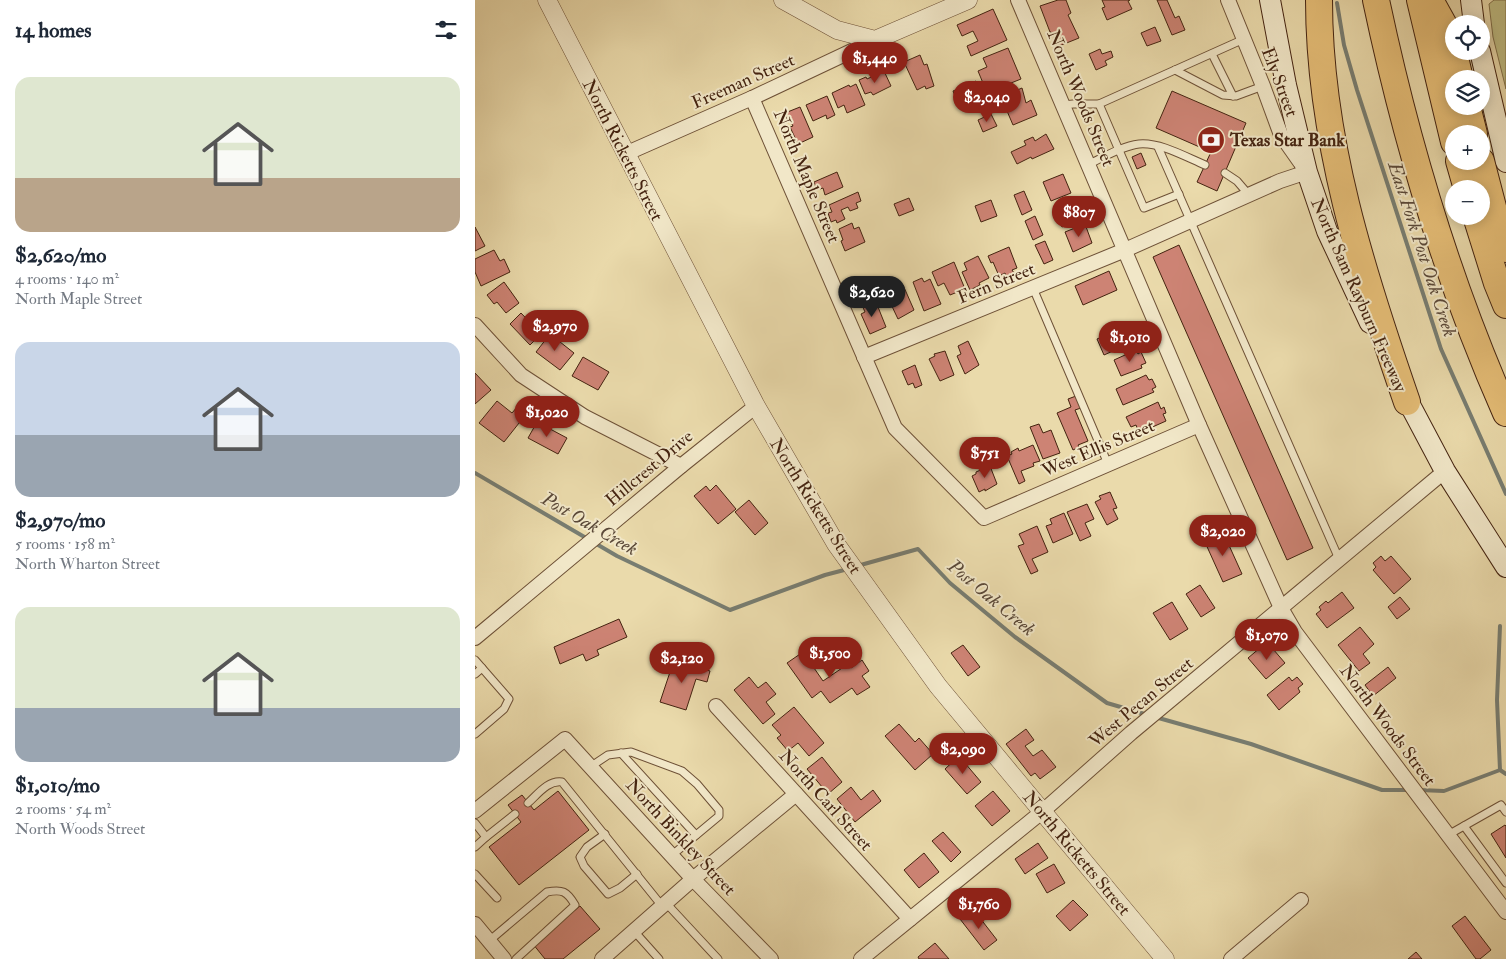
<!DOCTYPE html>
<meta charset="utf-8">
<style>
body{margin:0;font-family:"IM FELL Double Pica",serif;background:#f6f6f7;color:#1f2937;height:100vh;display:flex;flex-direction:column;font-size:19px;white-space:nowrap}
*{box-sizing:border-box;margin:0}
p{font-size:16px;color:#747a83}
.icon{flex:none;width:28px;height:28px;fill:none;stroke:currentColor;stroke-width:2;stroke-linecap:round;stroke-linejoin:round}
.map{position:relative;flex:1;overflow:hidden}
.details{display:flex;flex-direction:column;background:#fff;width:475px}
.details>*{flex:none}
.controls{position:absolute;left:970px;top:15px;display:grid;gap:10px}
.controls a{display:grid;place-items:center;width:45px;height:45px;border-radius:50%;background:#fff;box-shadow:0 2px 12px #0003;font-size:25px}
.price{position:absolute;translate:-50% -42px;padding:0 11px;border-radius:18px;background:#8f2418;color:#fff;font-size:16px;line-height:32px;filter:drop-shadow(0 1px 2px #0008)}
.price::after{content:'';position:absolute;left:50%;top:30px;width:15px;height:11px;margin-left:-8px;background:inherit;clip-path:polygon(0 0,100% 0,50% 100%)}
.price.on{background:#222;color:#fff}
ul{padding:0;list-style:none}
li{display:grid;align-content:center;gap:10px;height:265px;padding:0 15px}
li span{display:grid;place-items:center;height:155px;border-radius:15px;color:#555}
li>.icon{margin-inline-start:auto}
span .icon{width:90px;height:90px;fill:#fffc;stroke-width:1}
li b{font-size:21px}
h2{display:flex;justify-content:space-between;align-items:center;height:60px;padding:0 15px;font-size:21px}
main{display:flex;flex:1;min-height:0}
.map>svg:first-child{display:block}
.green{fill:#bfbd84;stroke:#82704a}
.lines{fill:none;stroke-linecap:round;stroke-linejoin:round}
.stream{stroke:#787d71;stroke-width:4}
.building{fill:#cd8374;stroke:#442310}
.service-casing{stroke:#6e5137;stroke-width:9}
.minor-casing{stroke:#6e5137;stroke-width:16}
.tertiary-casing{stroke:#6e5137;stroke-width:19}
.secondary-casing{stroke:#442310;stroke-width:22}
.motorway-casing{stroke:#442310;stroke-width:28}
.service{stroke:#f1e7c8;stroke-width:7}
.minor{stroke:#f1e7c8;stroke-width:14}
.tertiary{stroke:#f1e7c8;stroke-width:18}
.secondary{stroke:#f1e7c8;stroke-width:20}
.motorway{stroke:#e5bd76;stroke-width:26}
.labels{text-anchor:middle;stroke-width:4;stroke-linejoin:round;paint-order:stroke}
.street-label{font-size:18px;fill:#442310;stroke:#f1e7c8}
.poi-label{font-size:18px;font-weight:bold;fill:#442310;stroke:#f1e7c8;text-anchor:start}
.water-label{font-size:19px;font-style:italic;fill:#5a4838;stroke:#f1e7c8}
</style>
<main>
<section class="details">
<h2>14 homes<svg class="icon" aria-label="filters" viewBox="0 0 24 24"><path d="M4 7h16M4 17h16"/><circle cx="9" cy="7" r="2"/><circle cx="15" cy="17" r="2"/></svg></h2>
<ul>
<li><span style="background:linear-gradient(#dfe7d0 65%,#b9a48a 0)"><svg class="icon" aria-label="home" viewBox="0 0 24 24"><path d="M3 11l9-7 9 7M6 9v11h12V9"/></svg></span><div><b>$2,620/mo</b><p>4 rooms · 140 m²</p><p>North Maple Street</p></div></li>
<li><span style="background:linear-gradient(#c9d6e8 60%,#9aa5b1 0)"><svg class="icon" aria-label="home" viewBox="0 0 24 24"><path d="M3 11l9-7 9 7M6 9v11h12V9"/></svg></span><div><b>$2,970/mo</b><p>5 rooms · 158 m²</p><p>North Wharton Street</p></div></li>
<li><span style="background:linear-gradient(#dfe7d0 65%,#9aa5b1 0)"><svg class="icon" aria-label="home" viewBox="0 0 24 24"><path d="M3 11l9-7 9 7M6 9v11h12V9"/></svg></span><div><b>$1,010/mo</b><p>2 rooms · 54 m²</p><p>North Woods Street</p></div></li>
</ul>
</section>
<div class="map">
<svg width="1031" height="959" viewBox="0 0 1031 959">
<rect width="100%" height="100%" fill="#eadaab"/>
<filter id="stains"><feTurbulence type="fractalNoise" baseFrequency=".004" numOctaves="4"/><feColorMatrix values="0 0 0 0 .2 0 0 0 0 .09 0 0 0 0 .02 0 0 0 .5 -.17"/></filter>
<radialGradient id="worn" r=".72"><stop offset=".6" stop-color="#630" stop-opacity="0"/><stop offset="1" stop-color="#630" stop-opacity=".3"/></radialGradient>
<polygon class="green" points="1019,0 1031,0 1031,89 1018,37 1014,4"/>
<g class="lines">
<g class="stream">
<polyline points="862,3 869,45 882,90 966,349 1031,494"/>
<polyline points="0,473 142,556 255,610 350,575 373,569"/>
<polyline points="382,566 443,549 475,583 540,637 632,703 673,715"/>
<polyline points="680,717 776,744 907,790 934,790"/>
<polyline points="1025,770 1022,700 1025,626"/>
<polyline points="944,790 969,791 1025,770 1031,774"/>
</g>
</g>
<g class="building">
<polygon points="583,0 591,0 596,13 593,15 604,38 584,46 576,32 575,32 565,6"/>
<polygon points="627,0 655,0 653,1 657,9 632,20 627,8 630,7"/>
<polygon points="682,0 692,0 700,18 704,16 710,30 697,35"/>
<polygon points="518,9 532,40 496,56 492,46 503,41 498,31 487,36 482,25"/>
<polygon points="680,27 686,41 672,46 666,33"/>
<polygon points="533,48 546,79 521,89 519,84 510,88 503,71 512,67 508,58"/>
<polygon points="625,49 627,54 636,51 638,57 630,61 632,65 621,70 614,54"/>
<polygon points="445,55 449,65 452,64 459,86 451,89 450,86 442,90 429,62"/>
<polygon points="409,71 416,86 398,95 396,92 390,94 384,80 391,77 392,79"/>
<polygon points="501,81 507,96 484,106 478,91"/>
<polygon points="381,84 390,105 372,113 369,105 363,108 357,93 374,85 375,87"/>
<polygon points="547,88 551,103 556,100 562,115 538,125 526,97"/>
<polygon points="697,91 771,123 742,191 722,182 736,152 681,128"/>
<polygon points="352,96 360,115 352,119 351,115 338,121 331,105"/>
<polygon points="325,107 338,137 323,144 315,127 318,126 315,121 313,122 310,113"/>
<polygon points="516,114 522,126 508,132 503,120"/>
<polygon points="571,134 579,149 557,159 556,157 542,164 536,152 551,145 549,141 558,137 560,141"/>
<polygon points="666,153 671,165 662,169 657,157"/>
<polygon points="362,172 368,187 350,195 348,188 345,189 344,187 341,188 339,182"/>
<polygon points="588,174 596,193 576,201 568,182"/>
<polygon points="549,191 557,210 547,215 539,195"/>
<polygon points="383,192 386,201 381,203 383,208 375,211 373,207 366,210 370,219 362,223 361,220 356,222 353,213 357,212 354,205"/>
<polygon points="434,198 439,210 424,216 419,204"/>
<polygon points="599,199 607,218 587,227 579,207"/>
<polygon points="516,200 522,216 506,222 500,206"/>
<polygon points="560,216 568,235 558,240 550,221"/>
<polygon points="377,223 379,229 384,227 390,242 370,251 366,241 368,240 364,229"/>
<polygon points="610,224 617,243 598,252 590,232"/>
<polygon points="0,227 10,246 0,251"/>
<polygon points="570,241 578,260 569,264 560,245"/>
<polygon points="704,245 838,548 812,560 678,257"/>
<polygon points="534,247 542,268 537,270 539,273 531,276 530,273 524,276 518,262 516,263 513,256"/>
<polygon points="19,250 25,261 29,259 35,272 6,286 0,272 0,259"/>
<polygon points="503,256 514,278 504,283 505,285 495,290 487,272 492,270 489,263"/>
<polygon points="479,262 490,289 475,295 469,283 463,286 457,272"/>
<polygon points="634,271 642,290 608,305 600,286"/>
<polygon points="447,278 449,282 455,279 466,304 449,311 438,282"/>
<polygon points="29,282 44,303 31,313 22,302 19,304 12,295"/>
<polygon points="428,285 439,310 423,319 413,298 414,297 413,293 416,292 416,290"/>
<polygon points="394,299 398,309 403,307 411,327 395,334 386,314 390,312 386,303"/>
<polygon points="46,313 66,334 55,345 35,324"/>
<polygon points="651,326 658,342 629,355 622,339"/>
<polygon points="75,334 99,353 85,370 61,352"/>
<polygon points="493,341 504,365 490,374 482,356 486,354 483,346"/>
<polygon points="661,350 663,354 666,352 671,363 666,365 667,368 646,376 639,360"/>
<polygon points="470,351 479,375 465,381 454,359 460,356 459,354"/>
<polygon points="108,357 134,372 123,390 97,376"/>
<polygon points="440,365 447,385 440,388 438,383 433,385 427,371"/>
<polygon points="0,373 16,390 0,404"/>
<polygon points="671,375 674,380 677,379 681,387 677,389 679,392 648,405 641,389"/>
<polygon points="601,396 606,408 600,410 613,441 603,445 604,447 598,450 582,413 596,407 593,399"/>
<polygon points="22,401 37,413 43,406 52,413 29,442 4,423"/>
<polygon points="683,402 686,409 689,407 691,413 688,414 691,421 664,433 661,425 656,427 651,417"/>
<polygon points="62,422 92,438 83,454 53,438"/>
<polygon points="564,424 568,433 576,430 585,453 568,459 555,427"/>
<polygon points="558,445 565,461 558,463 559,466 546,471 550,481 544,484 532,456 537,454 536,452 543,448 544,451"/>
<polygon points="515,466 522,484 510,491 510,489 504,492 497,476 501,474 501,472"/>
<polygon points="241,485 261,509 243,524 219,496 231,486 235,491"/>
<polygon points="635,492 642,508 638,509 643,519 632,525 620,502 626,499 624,496"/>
<polygon points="274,500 293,523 280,535 260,512"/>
<polygon points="612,504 619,519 610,523 616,536 605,541 592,512"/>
<polygon points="589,513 598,534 578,543 571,526 577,524 575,519"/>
<polygon points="562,526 573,552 557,559 563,571 556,574 543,546 549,544 544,534"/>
<polygon points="748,532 767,574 748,582 729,540"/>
<polygon points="906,556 910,561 916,556 936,579 919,594 898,570 901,567 898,563"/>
<polygon points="725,585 740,608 726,617 711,594"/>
<polygon points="867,592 879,608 852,628 841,614 846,610 844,607 851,601 853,603"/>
<polygon points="925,597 935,609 922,619 913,607"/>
<polygon points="697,602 713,629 695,640 678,613"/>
<polygon points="144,619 152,637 122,650 124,655 111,661 108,654 85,664 79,647"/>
<polygon points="885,627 899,644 888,654 895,663 884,671 863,645"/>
<polygon points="792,642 810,663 791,679 773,658"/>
<polygon points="488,645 505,667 493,676 476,653"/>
<polygon points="328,652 348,681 373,664 376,668 387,660 394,671 387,676 395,687 382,695 377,688 355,703 346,691 337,698 312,663"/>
<polygon points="199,660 235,671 232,682 221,679 211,710 185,702"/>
<polygon points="913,667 921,678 898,696 890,685"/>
<polygon points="274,677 283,688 291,682 301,694 291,702 300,714 288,724 259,690"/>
<polygon points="814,677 817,681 822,677 828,684 823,688 825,692 804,710 792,695"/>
<polygon points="319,707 349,743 334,756 323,743 313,751 302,738 306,735 297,725"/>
<polygon points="424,724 440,742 444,738 458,754 440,770 410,736"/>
<polygon points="551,729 559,740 550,746 558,756 567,750 581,767 565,779 560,773 556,776 531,744"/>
<polygon points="484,756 506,782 492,794 470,769"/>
<polygon points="347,757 367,782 353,794 332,769"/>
<polygon points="376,787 386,800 398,790 406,801 380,822 362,799"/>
<polygon points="83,791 114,830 44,885 14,847 46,822 33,805 47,795 59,810"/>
<polygon points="518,791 535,811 517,826 500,806"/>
<polygon points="1030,825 1031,826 1031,858 1016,834"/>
<polygon points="468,832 486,852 476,862 457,841"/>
<polygon points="563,843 573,858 550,874 540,859"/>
<polygon points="449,853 464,872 444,888 429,870"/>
<polygon points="579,864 590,883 572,893 561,874"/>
<polygon points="598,900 613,915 595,931 581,916"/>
<polygon points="105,906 125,929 88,959 70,959 58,944"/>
<polygon points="498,909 522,940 509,950 485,919"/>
<polygon points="990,916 1016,950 1005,959 1001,959 977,926"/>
<polygon points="460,943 474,959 444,959 443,957"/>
<polygon points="941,952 947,959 933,959"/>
</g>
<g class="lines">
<g class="service-casing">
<g id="service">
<polyline points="737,54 758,96"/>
<polyline points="700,70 748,95 761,96 788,86"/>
<polyline points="588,105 598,104 624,104"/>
<polyline points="683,147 864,559"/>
<path d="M614,164C629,157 647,146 664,144C685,142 711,157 730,165"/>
<polyline points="750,173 762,181 774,195"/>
<polyline points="704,194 669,208 624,104 769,39"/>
<polyline points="558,288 633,464"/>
<polyline points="0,660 34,699 29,709 0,734"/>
<polyline points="0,674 7,668"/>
<polyline points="146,753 221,835"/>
<polyline points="115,767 133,755 156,752 207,771 222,784 244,810 244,816 196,856"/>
<path d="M53,803C63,794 73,780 87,782L187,906"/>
<polyline points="0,823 11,837 0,847"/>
<polyline points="989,826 1031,883"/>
<polyline points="130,834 112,847 105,857 109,866 133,894 145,888 162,874"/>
<polyline points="973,835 1026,805 1031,812"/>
<polyline points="11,837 40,814"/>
<polyline points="0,874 22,898"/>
<polyline points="191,903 243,959"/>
<polyline points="159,931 184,959"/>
<path d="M14,941L72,892C87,889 92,891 100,905L41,959"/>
</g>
</g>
<g class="minor-casing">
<g id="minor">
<polyline points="543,0 724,425 806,608 820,632 1031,912"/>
<polyline points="277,98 420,428 509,518 724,425"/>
<polyline points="150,154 277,98 400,40"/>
<polyline points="0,325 46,375 110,417 206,466"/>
<polyline points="389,357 650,250 805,181 832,172 806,135 788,86 753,0"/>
<polyline points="0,638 206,466 281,406"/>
<polyline points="241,706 435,919"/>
<polyline points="0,811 90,739 218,879 296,959"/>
<polyline points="0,924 29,959"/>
<polyline points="127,959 218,879 321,794"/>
<polyline points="386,959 568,811 656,733 970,471"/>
<polyline points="756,959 826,900"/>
</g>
</g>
<g class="tertiary-casing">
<g id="tertiary">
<polyline points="72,0 281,406 361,544 463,686 690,959"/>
<polyline points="308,0 362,30 400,40 493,0"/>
</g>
</g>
<g class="secondary-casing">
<g id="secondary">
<polyline points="795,0 811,85 832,172 852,231 895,323"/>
<polyline points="996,0 999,24"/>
<polyline points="1005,51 1031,162"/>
<polyline points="926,388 970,471 1031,567"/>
</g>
</g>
<g class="motorway-casing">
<g id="motorway">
<path d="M844,0C844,139 887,272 932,402"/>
<path d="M901,0C931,142 972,280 1031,413"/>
<polyline points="945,0 979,142"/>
<polyline points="955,0 975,36 985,79"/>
<polyline points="992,106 999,134"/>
<polyline points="984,161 992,189"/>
<polyline points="1006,161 1025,234 1031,249"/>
<polyline points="1001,216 1022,283 1031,305"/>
</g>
</g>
<use href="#service" class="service"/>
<use href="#minor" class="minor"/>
<use href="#tertiary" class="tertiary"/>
<use href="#secondary" class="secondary"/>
<use href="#motorway" class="motorway"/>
</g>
<defs>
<g id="bank-disc" transform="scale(1.4375)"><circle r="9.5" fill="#8f2418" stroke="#f1e7c8"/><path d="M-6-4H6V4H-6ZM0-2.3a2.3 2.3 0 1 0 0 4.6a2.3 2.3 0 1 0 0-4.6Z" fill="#fff"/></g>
</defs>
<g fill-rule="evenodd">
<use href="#bank-disc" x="736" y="140"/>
</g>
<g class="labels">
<g class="street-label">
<text transform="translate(268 81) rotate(-24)" y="6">Freeman Street</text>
<text transform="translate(805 82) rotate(69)" y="6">Ely Street</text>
<text transform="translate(606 98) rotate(67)" y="6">North Woods Street</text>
<text transform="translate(148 150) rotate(63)" y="6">North Ricketts Street</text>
<text transform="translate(332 176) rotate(67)" y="6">North Maple Street</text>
<text transform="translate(521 283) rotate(-22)" y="6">Fern Street</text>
<text transform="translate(884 295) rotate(66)" y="6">North Sam Rayburn Freeway</text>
<text transform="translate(623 448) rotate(-23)" y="6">West Ellis Street</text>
<text transform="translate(174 468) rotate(-40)" y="6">Hillcrest Drive</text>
<text transform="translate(341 506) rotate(58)" y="6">North Ricketts Street</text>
<text transform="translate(666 702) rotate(-40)" y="6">West Pecan Street</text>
<text transform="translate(913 725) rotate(53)" y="6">North Woods Street</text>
<text transform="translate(351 800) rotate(48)" y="6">North Carl Street</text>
<text transform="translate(206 837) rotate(47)" y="6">North Binkley Street</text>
<text transform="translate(602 853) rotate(50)" y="6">North Ricketts Street</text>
</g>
<g class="poi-label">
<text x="755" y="146">Texas Star Bank</text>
</g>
<g class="water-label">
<text transform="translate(948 249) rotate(72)" y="7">East Fork Post Oak Creek</text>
<text transform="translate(115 523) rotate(30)" y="7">Post Oak Creek</text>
<text transform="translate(517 597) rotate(40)" y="7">Post Oak Creek</text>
</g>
</g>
<rect width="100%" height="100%" filter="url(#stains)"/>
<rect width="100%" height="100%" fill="url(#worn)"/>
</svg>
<div class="controls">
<a><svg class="icon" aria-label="locate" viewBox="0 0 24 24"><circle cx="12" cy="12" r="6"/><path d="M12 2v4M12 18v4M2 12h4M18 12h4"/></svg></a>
<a><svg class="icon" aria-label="layers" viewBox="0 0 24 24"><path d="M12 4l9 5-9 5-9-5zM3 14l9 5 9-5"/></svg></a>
<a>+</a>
<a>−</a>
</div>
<b class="price" style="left:400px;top:84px">$1,440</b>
<b class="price" style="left:512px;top:123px">$2,040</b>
<b class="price" style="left:604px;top:238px">$807</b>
<b class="price on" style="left:397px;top:318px">$2,620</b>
<b class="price" style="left:80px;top:352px">$2,970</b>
<b class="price" style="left:655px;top:363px">$1,010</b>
<b class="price" style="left:72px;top:438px">$1,020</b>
<b class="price" style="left:510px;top:479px">$751</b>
<b class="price" style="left:748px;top:557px">$2,020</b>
<b class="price" style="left:792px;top:661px">$1,070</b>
<b class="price" style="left:355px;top:679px">$1,500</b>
<b class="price" style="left:207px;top:684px">$2,120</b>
<b class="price" style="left:488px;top:775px">$2,090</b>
<b class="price" style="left:504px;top:930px">$1,760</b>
</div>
</main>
